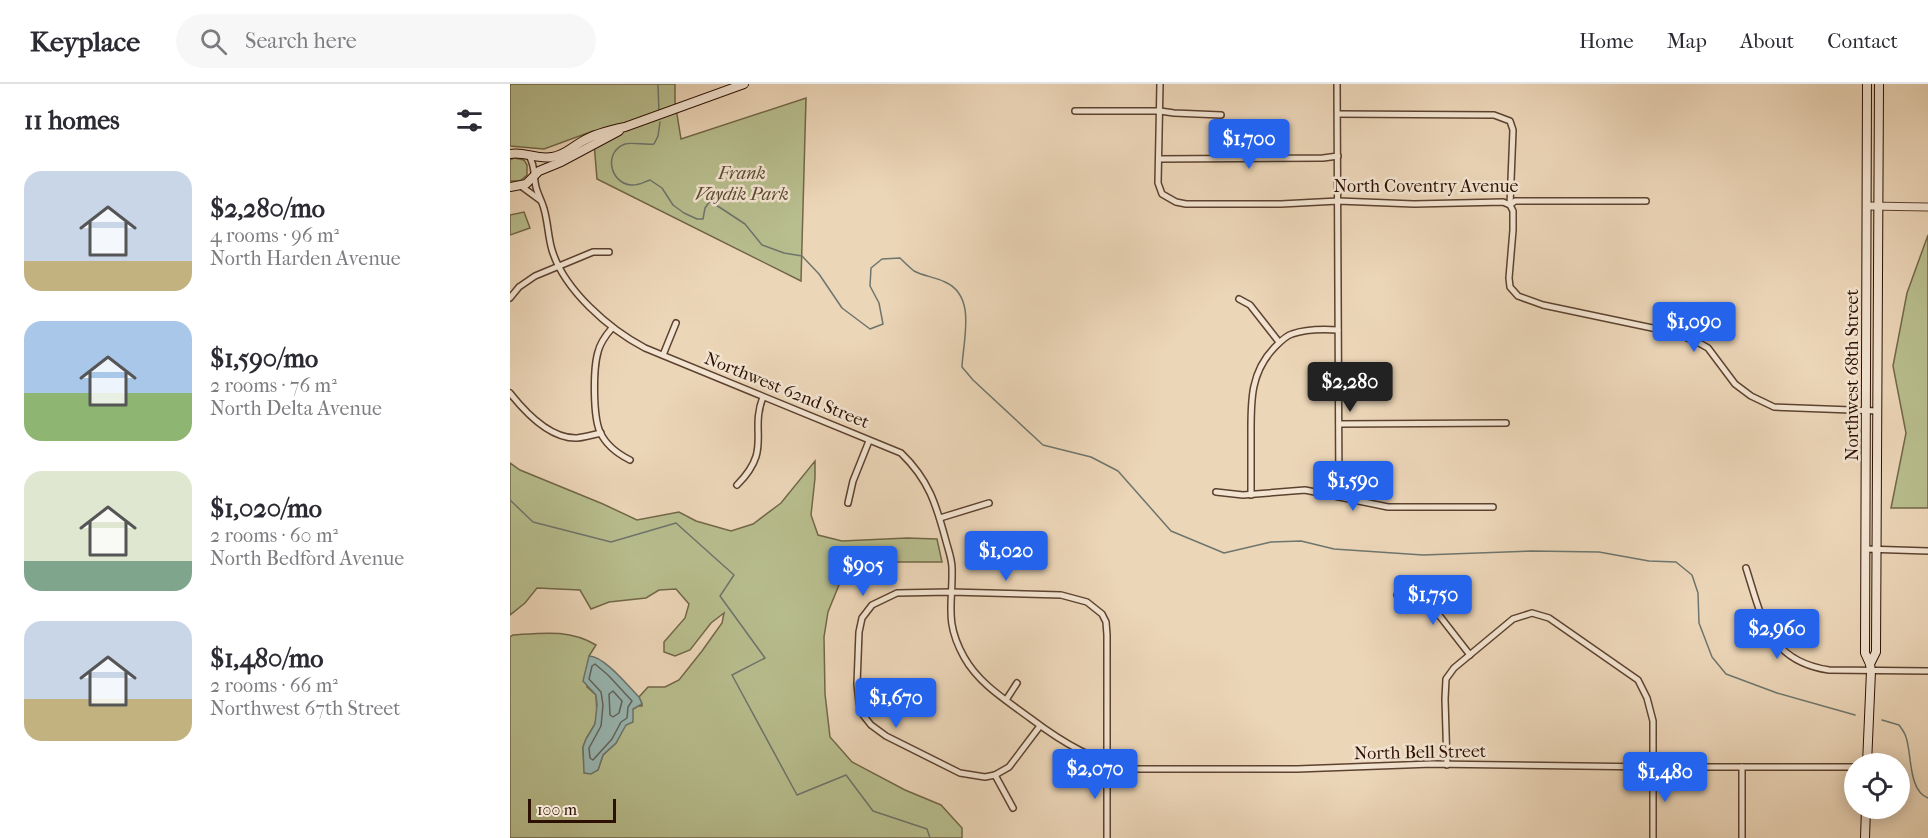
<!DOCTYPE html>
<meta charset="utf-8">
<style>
body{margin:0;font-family:"IM FELL French Canon",serif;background:#f7f7f7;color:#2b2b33;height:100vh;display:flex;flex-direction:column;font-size:22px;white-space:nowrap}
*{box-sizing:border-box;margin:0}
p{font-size:20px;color:#7c7c81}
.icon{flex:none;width:33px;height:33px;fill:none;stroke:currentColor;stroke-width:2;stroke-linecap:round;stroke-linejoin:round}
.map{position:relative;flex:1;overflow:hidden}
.details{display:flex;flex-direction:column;background:#fff;width:510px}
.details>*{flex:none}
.buttons{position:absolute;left:1334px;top:669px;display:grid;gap:12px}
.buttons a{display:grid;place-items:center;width:66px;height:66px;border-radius:50%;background:#fff;box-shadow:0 3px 15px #0003;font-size:30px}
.scale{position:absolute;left:18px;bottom:15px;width:88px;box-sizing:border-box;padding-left:6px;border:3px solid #2c1003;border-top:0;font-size:16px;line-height:21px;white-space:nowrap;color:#2c1003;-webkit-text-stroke:4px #f3e4d1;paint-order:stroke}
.price{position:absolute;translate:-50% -51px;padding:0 14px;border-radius:6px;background:#2563eb;color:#fff;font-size:20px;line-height:39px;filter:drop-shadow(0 2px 3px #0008)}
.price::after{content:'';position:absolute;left:50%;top:36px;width:18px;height:14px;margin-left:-9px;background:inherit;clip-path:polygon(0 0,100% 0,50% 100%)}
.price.selected{background:#222;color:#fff}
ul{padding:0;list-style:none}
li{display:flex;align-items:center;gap:18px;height:150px;padding:0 24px}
li span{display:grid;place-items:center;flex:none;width:168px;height:120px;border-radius:18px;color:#555}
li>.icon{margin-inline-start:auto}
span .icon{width:72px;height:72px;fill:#fffc;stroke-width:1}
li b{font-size:26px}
h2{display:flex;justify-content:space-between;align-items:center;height:72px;padding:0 24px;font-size:26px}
header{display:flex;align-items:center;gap:36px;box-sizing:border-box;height:84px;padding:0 30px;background:#fff;border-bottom:2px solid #e1e1e2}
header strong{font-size:28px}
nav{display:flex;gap:33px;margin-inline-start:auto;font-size:21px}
.search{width:420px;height:54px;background:#f7f7f7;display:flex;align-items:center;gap:15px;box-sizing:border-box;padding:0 21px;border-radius:33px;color:#7c7c81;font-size:22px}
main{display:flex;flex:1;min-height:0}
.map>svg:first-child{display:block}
.green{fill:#b8be8e;stroke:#726748;stroke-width:1.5}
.water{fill:#99b8b4;stroke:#6d756d;stroke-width:1.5}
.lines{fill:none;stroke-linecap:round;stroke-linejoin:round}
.shore{stroke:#62645c;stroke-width:1.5}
.stream{stroke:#6d756d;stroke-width:1.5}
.minor-casing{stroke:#5c4230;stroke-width:8}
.tertiary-casing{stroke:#5c4230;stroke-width:9}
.secondary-casing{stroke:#2c1003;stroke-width:10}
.minor{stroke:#f3e4d1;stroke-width:5}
.tertiary{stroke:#f3e4d1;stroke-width:7}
.secondary{stroke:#f3e4d1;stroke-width:8}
.labels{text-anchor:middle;stroke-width:5;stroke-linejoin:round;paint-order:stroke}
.park-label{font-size:18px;font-style:italic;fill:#5d4d34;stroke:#f3e4d1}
.street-label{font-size:18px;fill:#2c1003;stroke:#f3e4d1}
</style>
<header>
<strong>Keyplace</strong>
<div class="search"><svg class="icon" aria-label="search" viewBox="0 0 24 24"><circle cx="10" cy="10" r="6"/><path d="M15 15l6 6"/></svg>Search here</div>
<nav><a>Home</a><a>Map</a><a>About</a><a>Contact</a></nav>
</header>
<main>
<section class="details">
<h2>11 homes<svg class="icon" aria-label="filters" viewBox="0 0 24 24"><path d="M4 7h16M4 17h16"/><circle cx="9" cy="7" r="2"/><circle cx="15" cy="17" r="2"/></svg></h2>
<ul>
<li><span style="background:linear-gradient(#c9d6e8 75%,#c2b280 0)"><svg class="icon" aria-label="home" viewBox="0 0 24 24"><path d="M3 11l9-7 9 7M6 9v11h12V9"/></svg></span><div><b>$2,280/mo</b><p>4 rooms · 96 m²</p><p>North Harden Avenue</p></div></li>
<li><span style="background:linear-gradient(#a9c7e8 60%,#8fb573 0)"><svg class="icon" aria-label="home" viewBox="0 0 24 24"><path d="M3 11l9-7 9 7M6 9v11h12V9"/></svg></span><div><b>$1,590/mo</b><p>2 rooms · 76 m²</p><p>North Delta Avenue</p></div></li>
<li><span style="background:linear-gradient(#dfe7d0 75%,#7fa58c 0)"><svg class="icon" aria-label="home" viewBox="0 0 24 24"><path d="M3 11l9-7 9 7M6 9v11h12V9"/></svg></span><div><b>$1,020/mo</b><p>2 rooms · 60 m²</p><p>North Bedford Avenue</p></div></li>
<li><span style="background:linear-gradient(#c9d6e8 65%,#c2b280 0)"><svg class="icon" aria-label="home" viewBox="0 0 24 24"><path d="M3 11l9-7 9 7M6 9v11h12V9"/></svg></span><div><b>$1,480/mo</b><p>2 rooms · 66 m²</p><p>Northwest 67th Street</p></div></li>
</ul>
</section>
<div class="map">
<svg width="1418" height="754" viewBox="0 0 1418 754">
<rect width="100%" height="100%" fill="#ecd6b8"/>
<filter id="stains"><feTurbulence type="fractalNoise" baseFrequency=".00333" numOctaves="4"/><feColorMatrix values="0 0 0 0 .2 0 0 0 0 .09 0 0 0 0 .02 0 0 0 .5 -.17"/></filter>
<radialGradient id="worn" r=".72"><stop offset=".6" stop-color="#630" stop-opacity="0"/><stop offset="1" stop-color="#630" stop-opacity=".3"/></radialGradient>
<g class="green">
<polygon points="0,0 165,0 165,18 171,55 296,14 291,197 87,95 83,47 34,65 0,62"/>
<polygon points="4,74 14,76 17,81 17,91 10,97 0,97 0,76"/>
<polygon points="14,128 20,144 0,151 0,131"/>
<polygon points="1418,151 1418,424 1381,424 1396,349 1383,282 1397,209"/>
<path d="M305,377V394L301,431L308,451L332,457L397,454L427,455L432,478H359L331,496L318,528L314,553L315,610L320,653L342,678L395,706L431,721L452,744V754H0V553L3,551C33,549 59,545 86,561L79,572L77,603L86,611L87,630L85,640L76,655L73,663L74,683L88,686L93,671L106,659L123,625L128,622H132V620L129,613L138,603H155L169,596L192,567L212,539L214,529L201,539L180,566L165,572L154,568V558L175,534L179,520L166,505L149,506L136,514L99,518L81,525L70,506L27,504L15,519L0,531V379L10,386L93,420L127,436L169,428L186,437L221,447L243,440L271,419Z"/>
</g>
<path class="water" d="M79,572C94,572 118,602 129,613L132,620L123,625V638L116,641L106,659L93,671L88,686L81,690L74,689L73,663L76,655L85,640L87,621L86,611L73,597Z"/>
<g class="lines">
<g class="shore">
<polygon points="85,580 98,591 122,617 118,623 117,634 111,638 102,655 83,676 80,674 79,664 91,642 93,621 91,608 79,595 82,582"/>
<polygon points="103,607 112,617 109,629 103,633 100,631 99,610"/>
</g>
<g class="stream">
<polyline points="148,0 149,29"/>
<path d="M150,38L148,52L144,60C135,61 121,58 115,60C93,68 100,99 121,101C128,102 134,98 140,96L152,104L163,121L174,129L187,135H193L195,124L200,117L235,140L252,161L274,169L292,172L309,190L332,224L360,245L373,240L369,219L360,202L361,184L372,175L390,174C394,178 399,183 404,187C413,192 425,193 435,198C467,212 453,256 452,283L463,296L533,361L581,373L608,387L661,447L714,469L761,458L791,457L824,465L913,471L1022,467L1089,468L1139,477L1166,478L1182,491L1188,509L1189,539L1202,573L1216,590L1267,609L1345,631"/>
<polyline points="0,416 23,438 101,458 166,439 224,491 210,512 255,574 222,591 287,711 336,691 363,727 417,745 420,754"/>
<path d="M1372,636L1389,641C1391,644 1395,649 1396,653C1402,670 1398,707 1418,714"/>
</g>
<g class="minor-casing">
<g id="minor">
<polyline points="650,0 648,99 652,110 666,118 676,120 771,120 828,117 904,120 993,118 1000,121 1005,117 1136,117"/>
<polyline points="827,0 829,413"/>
<polyline points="565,27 650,27 664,29 711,31"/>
<polyline points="828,30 984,31 1000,37 1003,46 1000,121 1003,127 1003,146 999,194 1000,203 1008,212 1033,221 1166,249 1191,260 1198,264 1225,300 1241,312 1264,323 1368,327"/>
<path d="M19,72C26,83 23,92 26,103C28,111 32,117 34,125C38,138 38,153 42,166C54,206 99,245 135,264L391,369C419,396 426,420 436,457C438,465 442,475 442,484C443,520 434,537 454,573C469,600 496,616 520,634C553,659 586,679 627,685H787L922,680L1143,683H1344"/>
<polyline points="649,75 813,74 828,72"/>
<polyline points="11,102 30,116"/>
<polyline points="0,214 9,203 25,192 83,168 99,168"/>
<polyline points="729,215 740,221 769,258"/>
<path d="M102,244C96,251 90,259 88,268C83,285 83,332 90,348C96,361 108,370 120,376"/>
<polyline points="153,271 166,239"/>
<path d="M0,309C15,328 40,355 67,354C75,353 83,351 91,349"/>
<polyline points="829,340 996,339"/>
<path d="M227,401C263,365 239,349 253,313"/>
<polyline points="706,408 733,411 795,406 878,423 983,423"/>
<path d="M741,411C741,391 741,371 741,350C741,318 740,289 764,264C769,259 775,252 782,250C796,245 813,245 828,246"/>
<polyline points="338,419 343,397 359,357"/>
<polyline points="430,434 479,419"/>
<polyline points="1355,465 1418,467"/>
<path d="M1236,484C1252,534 1258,577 1319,586L1418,587"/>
<polyline points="887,511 907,512 918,517 960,571"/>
<polyline points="496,616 507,599"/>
<polyline points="530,642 499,683 485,691 475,693 450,689 376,652 361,641 353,631 349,619 347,600 349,548 352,534 362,521 387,509 440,508 551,511 577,518 592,530 596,538 597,551 597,754"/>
<polyline points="937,681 935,615 936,595 944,584 1003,535 1022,529 1039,534 1128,596 1137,614 1143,637 1143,754"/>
<polyline points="485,691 503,724"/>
<polyline points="1232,754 1232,683"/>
</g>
</g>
<g class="tertiary-casing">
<polyline id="tertiary" points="1358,122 1418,123"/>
</g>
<g class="secondary-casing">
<g id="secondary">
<path d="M0,70C14,67 27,76 42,73C53,72 61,64 71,58C84,50 100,46 115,43L234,0"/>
<polyline points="0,103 16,100 29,87 51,78 109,47"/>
<polyline points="1360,580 1366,568 1369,0"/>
<polyline points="1357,680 1361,587 1360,580 1355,569 1357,0"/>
<polyline points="1355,754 1356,724"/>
</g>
</g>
<use href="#minor" class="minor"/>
<use href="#tertiary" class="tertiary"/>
<use href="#secondary" class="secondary"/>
</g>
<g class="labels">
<g class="park-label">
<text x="232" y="95">Frank<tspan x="232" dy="21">Vaydik Park</tspan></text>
</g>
<g class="street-label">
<text x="916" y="108">North Coventry Avenue</text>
<text transform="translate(1342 291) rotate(-90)" y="6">Northwest 68th Street</text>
<text transform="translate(277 306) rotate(22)" y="6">Northwest 62nd Street</text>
<text transform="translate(910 668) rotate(-1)" y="6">North Bell Street</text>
</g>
</g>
<rect width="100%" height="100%" filter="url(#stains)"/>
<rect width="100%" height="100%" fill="url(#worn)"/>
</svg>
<div class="buttons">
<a><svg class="icon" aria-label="locate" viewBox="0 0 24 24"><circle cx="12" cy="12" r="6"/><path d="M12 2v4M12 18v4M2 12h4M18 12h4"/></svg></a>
</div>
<div class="scale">100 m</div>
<b class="price" style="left:739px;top:86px">$1,700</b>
<b class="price" style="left:1184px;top:269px">$1,090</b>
<b class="price selected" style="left:840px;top:329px">$2,280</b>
<b class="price" style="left:843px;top:428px">$1,590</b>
<b class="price" style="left:496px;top:498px">$1,020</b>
<b class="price" style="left:353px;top:513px">$905</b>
<b class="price" style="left:923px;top:542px">$1,750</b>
<b class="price" style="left:1267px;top:576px">$2,960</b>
<b class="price" style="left:386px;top:645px">$1,670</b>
<b class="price" style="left:585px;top:716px">$2,070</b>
<b class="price" style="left:1155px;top:719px">$1,480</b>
</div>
</main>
